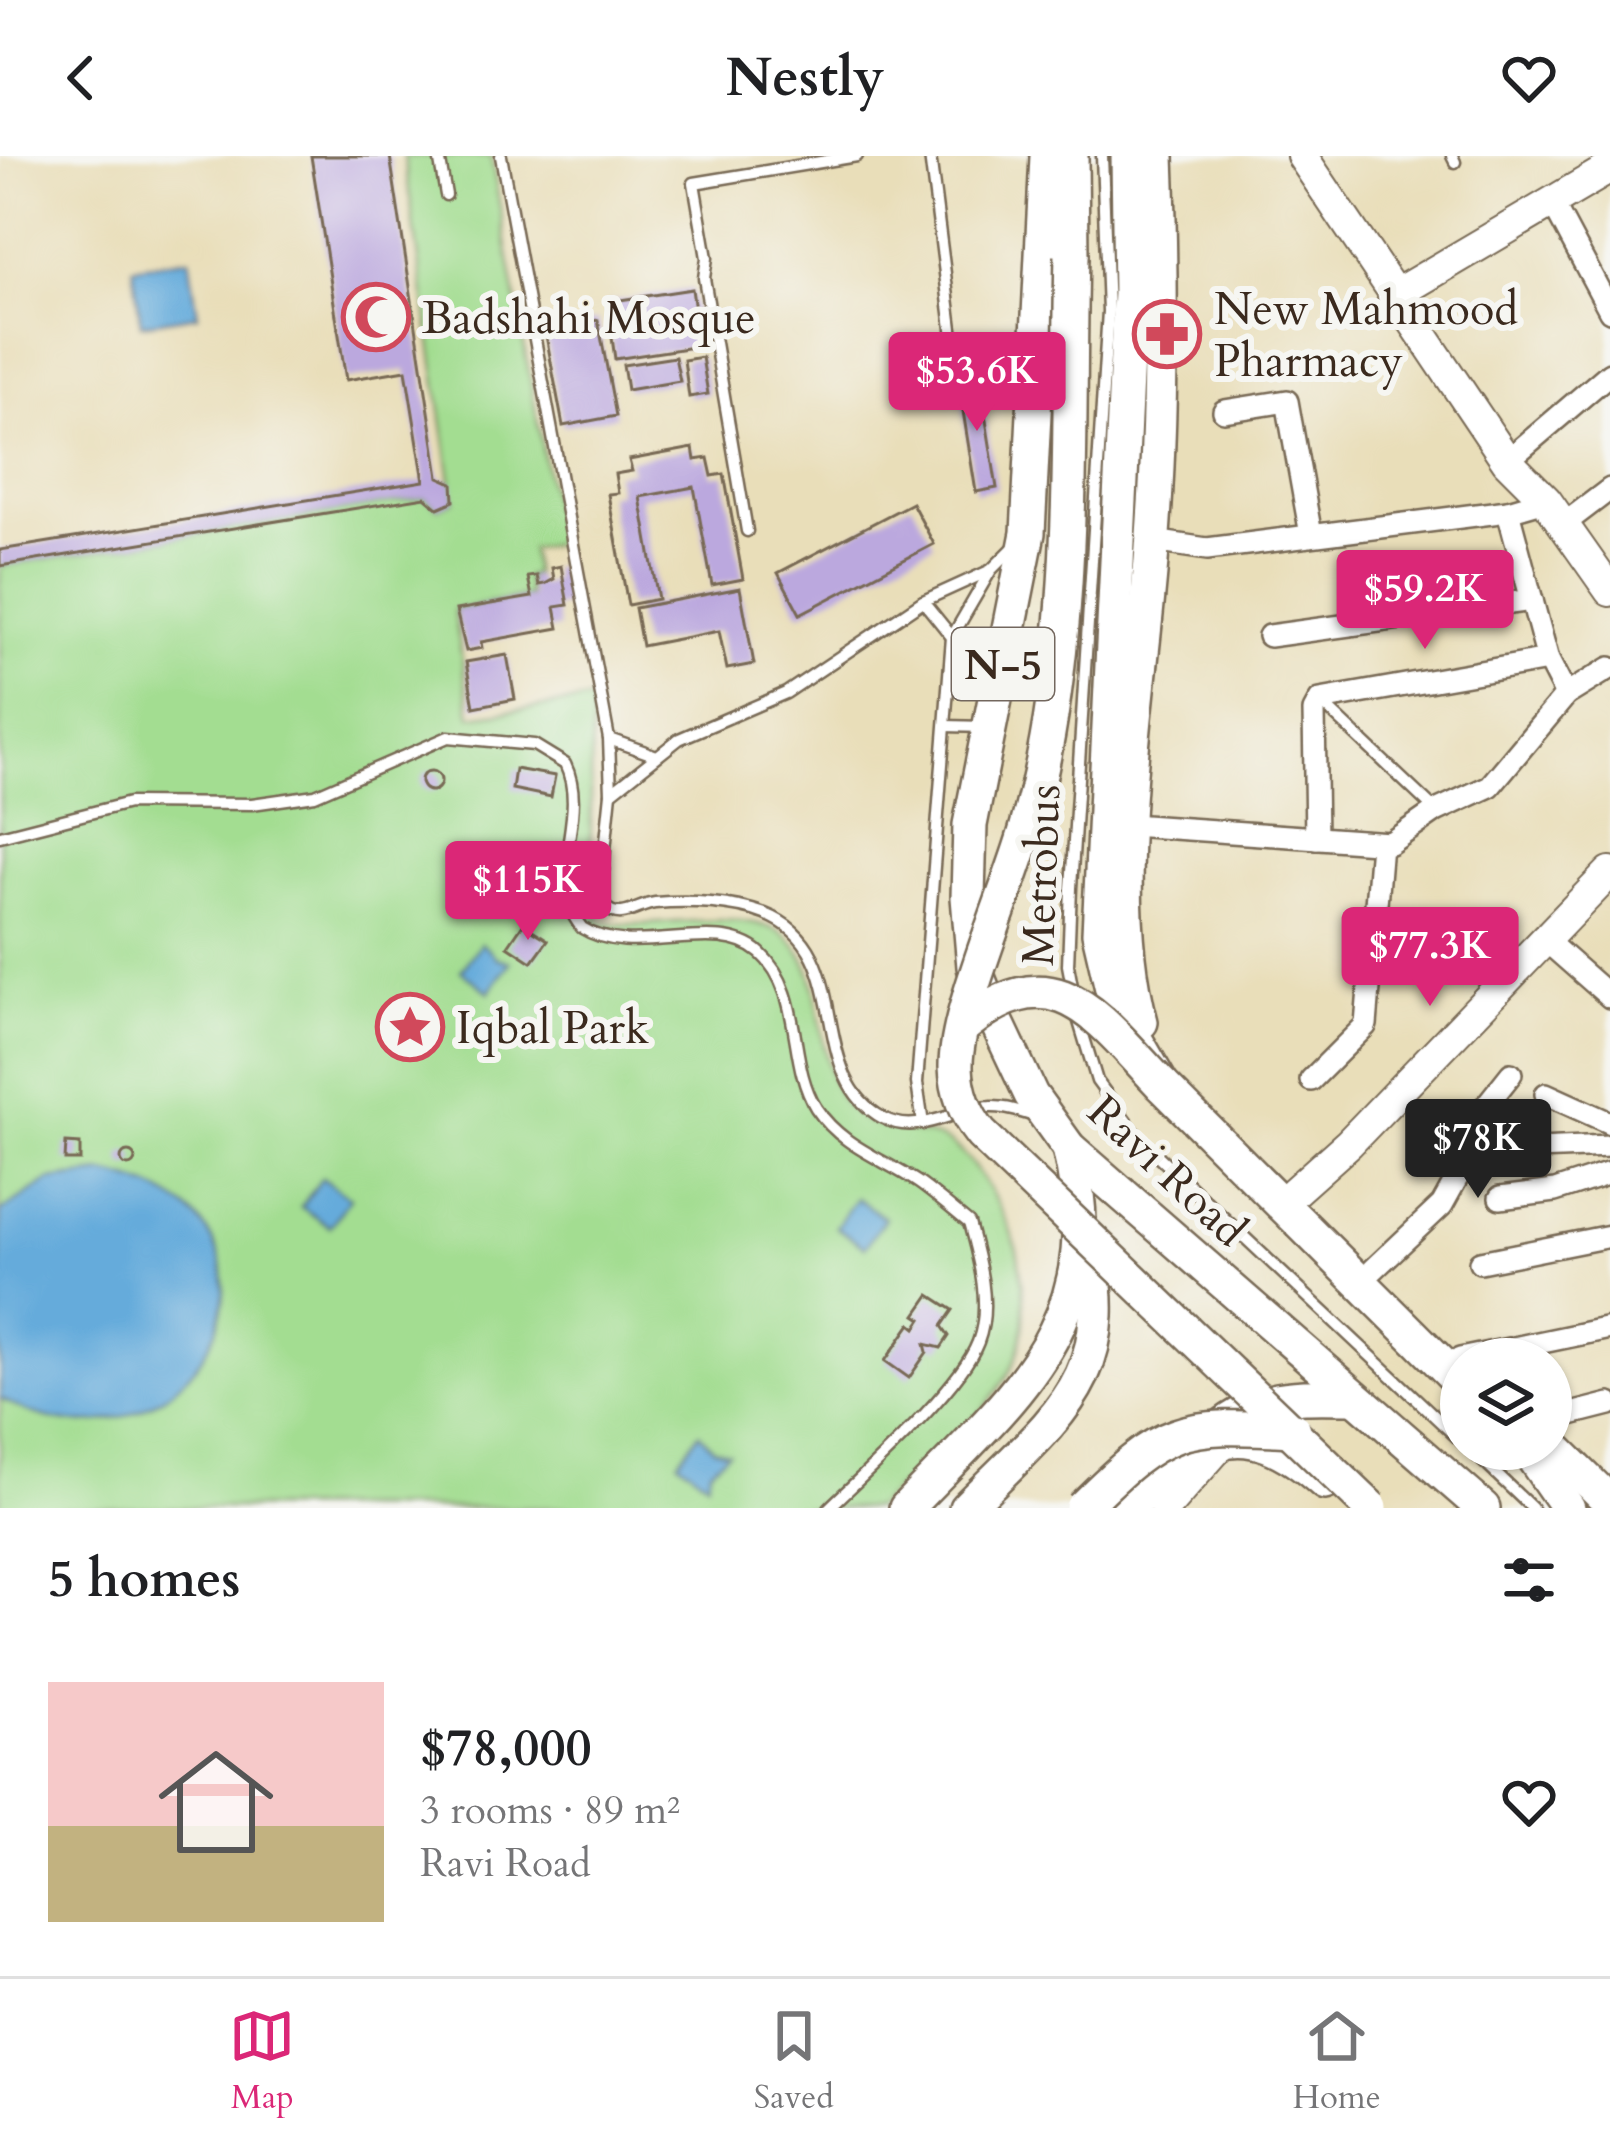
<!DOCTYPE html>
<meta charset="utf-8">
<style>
body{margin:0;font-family:Cardo,serif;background:#f6f6f6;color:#202124;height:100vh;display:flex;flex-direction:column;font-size:45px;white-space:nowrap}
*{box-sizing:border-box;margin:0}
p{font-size:39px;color:#757577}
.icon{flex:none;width:66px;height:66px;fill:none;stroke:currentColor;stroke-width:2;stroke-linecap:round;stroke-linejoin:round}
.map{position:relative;height:1352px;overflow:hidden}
.panel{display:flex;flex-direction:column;background:#fff;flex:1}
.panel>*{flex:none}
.tools{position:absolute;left:1440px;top:1182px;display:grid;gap:24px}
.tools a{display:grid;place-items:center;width:132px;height:132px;border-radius:50%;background:#fff;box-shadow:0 3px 9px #0004;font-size:60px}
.price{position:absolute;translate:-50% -102px;padding:0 27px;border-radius:12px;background:#db2777;color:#fff;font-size:39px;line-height:78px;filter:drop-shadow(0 3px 6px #0008)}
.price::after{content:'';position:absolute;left:50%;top:72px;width:36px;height:27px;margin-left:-18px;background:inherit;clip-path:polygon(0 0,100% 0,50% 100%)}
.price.selected{background:#222;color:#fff}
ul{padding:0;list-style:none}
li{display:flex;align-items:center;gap:36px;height:300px;padding:0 48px}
li span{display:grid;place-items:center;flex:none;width:336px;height:240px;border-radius:0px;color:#555}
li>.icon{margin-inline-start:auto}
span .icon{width:144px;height:144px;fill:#fffc;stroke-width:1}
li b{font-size:51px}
h2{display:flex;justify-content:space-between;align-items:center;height:144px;padding:0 48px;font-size:51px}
header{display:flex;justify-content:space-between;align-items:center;height:156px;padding:0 48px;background:#fff;font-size:54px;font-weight:800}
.tabs{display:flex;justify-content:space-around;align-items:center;height:168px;border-top:3px solid #e0e0e0;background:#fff;font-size:33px;color:#757577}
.tabs a{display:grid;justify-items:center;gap:6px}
.tabs .selected{color:#db2777}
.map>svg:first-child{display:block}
.green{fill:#a3dd91;stroke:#6f8458;stroke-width:3}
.water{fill:#65abdb;stroke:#506a7c;stroke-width:3}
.building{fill:#bba8de}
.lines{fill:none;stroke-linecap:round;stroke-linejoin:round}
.lane-casing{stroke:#786954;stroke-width:15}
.street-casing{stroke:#786954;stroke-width:26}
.secondary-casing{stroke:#786954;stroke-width:34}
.primary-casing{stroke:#786954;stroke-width:38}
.lane{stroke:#fff;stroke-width:10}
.street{stroke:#fff;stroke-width:21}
.secondary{stroke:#fff;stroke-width:30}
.primary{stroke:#fff;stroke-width:33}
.primary-bridge-casing{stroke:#786954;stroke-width:38;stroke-linecap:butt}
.primary-bridge{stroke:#fff;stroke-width:33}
.labels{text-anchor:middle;stroke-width:12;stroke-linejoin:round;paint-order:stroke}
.shield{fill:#f6f6f2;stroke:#73675e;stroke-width:3}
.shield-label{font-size:42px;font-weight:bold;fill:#3b2a1e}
.poi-label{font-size:45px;fill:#3b2a1e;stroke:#f6f6f2;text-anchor:start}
.street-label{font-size:45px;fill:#3b2a1e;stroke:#f6f6f2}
</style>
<header><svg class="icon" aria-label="back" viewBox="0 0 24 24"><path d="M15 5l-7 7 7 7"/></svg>Nestly<svg class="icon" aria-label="heart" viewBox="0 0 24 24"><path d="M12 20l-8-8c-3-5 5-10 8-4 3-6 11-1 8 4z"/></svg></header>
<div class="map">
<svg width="1610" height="1352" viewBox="0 0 1610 1352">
<rect width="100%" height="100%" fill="#f6f6f2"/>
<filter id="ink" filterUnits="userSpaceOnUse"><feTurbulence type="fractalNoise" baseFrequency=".00833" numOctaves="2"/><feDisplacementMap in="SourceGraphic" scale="24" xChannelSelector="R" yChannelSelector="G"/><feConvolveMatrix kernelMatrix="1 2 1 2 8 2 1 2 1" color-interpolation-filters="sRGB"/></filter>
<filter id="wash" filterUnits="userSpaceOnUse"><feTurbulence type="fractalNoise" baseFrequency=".004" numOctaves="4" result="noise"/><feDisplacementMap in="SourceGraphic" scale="48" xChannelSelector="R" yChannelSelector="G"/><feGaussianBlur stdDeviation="2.7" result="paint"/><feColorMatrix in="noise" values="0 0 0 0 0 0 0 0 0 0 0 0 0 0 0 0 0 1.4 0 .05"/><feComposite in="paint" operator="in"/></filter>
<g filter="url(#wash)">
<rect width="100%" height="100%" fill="#e9deb9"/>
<path class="green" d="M404,0H491L559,388L530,393L534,418L526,420L529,440L454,454L471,560L592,544L590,749L602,766C651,776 738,749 783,778C836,813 805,923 858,960C885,978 929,971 954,990C980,1010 1012,1068 1018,1099C1023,1129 1028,1160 1020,1190C1006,1249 919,1312 875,1352H0V410L425,341L438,352L454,345Z"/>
<g class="water">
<polygon points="189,102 198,159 141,168 133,111"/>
<polygon points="481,787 497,802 510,806 489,836 461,815"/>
<path d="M103,1017C343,1062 182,1352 0,1242V1056L50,1024Z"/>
<polygon points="322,1022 350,1042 330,1071 301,1051"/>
<polygon points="856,1042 885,1062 865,1091 836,1071"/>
<polygon points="699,1277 714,1292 728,1296 710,1313 707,1326 678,1305"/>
</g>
<g id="blocks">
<g class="building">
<polygon points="311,0 390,0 439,321 453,327 454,345 438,352 425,341 0,410 0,394 424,325 406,214 346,224"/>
<polygon points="692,133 700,190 615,203 607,146"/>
<polygon points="598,164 616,260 563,270 545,174"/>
<polygon points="675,201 680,225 627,234 623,209"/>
<polygon points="702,201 708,238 689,241 684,204"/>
<polygon points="979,221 997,332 976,336 958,224"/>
<polygon points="693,292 695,304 708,302 712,320 724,318 743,423 712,429 694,331 640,341 658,443 628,449 608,338 618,337 615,318 632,315 629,304"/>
<polygon points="912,347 934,388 800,458 778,417"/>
<polygon points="561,410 568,449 555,451 559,472 481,486 482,492 466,495 456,454 532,441 528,421 537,420 539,429 545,428 554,423 552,412"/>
<polygon points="740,432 754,508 727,513 719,475 642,490 635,452"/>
<polygon points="507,499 515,543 474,551 466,506"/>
<polygon points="515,613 555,620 551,641 512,633"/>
<circle cx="431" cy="625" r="10"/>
<polygon points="523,768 548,784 532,806 508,790"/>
<polygon points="66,987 80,988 80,1004 65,1004"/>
<circle cx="128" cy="1003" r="7"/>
<polygon points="930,1139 953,1154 942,1170 949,1180 941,1192 925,1188 927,1196 909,1222 885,1205 911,1168 916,1172 922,1163 916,1159"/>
</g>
</g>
</g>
<g filter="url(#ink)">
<use href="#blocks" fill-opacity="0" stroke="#786954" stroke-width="3"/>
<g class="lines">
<g class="lane-casing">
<g id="lane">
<polyline points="439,0 446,39"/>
<path d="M501,0L609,583L611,637L600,742L605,751C622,766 637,749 655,747C689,744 733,746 765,758C858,794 803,918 883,962C919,981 954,952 990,951C1006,950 1020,956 1035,960"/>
<polyline points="930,0 955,196"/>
<polyline points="1452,0 1455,6"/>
<polyline points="747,375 704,122 707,102 694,27 857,0"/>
<polyline points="923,445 952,481"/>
<polyline points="1321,546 1436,655"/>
<polyline points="946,570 985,571"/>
<polyline points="609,583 654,599"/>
<polyline points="611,637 679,583 786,537 923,445 989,415"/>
<path d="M0,680L129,647L252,648L315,639L448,581L534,589L565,608C591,661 541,723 582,772C634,805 717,759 760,797C804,837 787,906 816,952C842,991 882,1002 919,1027C936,1039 953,1054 969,1067C979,1103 992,1150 978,1186C960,1233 867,1315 829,1352"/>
<polyline points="1074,841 1068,809 1071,732 1108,155 1102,0"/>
<polyline points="1077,859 1097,925 1138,981 1461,1285"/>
<polyline points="923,968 917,927 952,481 991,414 1013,392"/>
<polyline points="1470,1293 1532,1352"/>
</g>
</g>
<g class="street-casing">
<g id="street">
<polyline points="1552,46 1610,155"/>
<polyline points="1224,255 1287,245 1311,379"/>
<polyline points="1507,305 1610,217"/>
<polyline points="1508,355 1548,504 1566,539"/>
<polyline points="1564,368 1610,333"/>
<polyline points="1153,385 1207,393 1508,355 1546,344"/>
<polyline points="1269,480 1532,444"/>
<polyline points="1130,669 1390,687 1436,655 1490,630 1566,539 1610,512"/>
<polyline points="1316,682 1314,555 1320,544 1548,504"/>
<polyline points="1543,782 1610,841"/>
<polyline points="1311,924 1366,869 1381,688"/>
<polyline points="1546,938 1610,967"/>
<polyline points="1512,994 1610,990"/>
<polyline points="1500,1042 1555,1035 1610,1017"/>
<polyline points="1480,1106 1610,1080"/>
<polyline points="1373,1114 1442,1049 1478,984 1484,952 1511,918"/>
<polyline points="1460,1203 1610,1172"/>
<polyline points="1551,1263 1610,1248"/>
</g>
</g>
<g class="secondary-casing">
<g id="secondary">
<polyline points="1302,0 1507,305 1546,344 1610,435"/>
<polyline points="1393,140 1610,12"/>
<polyline points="1294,1036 1349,987 1610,716"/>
<polyline points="1165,1352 1224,1285"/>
</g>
</g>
<g class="primary-casing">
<g id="primary">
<polyline points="1047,0 1028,377 970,669 968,741 974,811 990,852 1031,939 1069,992 1483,1352"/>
<polyline points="1071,0 1072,100"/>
<polyline points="1128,0 1130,138 1099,777 1116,850 1162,929 1461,1227"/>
<path d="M1141,866C1104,732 1142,533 1152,393C1162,263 1162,130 1157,0"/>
<path d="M1205,1284C1257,1238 1285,1240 1352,1241"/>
<polyline points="1551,1288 1610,1346"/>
<polyline points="1527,1293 1568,1352"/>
<path d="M906,1352C1016,1236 1111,1169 1069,992"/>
<path d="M966,1352C1058,1259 1122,1221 1086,1080"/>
<path d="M1129,1352C1199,1284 1240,1251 1325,1327"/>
</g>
</g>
<use href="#lane" class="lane"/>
<use href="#street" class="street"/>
<use href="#secondary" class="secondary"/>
<use href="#primary" class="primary"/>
<g class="primary-bridge-casing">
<g id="primary-bridge">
<path d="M1072,100C1067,288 1079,492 1026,674C1009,734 955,857 956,911C957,937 965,958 981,978L1371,1352"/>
<path d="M964,870C1056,794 1097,861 1162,929"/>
<path d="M1082,1352C1163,1271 1180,1267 1294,1274"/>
</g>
</g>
<use href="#primary-bridge" class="primary-bridge"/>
</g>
</g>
<defs>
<g id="mosque-ring" transform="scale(3.45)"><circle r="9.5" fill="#f6f6f2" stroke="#d1495b" stroke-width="1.5"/><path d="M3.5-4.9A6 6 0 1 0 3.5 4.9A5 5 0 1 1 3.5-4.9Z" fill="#d1495b"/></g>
<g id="pharmacy-ring" transform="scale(3.45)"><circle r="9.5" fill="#f6f6f2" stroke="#d1495b" stroke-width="1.5"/><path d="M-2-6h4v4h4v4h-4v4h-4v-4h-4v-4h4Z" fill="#d1495b"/></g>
<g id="sight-ring" transform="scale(3.45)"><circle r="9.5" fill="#f6f6f2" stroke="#d1495b" stroke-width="1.5"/><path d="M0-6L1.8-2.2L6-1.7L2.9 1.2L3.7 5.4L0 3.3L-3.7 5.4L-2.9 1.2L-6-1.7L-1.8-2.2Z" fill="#d1495b"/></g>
</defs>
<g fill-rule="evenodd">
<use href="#mosque-ring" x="376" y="161"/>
<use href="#pharmacy-ring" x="1167" y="178"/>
<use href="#sight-ring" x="410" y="871"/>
</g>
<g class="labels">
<rect class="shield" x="952" y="472" width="102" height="72" rx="9"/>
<g class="shield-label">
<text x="1003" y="523">N-5</text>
</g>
<g class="poi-label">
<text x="1214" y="168">New Mahmood<tspan x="1214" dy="52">Pharmacy</tspan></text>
<text x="422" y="177">Badshahi Mosque</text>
<text x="456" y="887">Iqbal Park</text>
</g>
<g class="street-label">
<text transform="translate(1040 719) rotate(-88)" y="16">Metrobus</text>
<text transform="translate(1168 1014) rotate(43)" y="16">Ravi Road</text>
</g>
</g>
</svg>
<div class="tools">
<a><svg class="icon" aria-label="layers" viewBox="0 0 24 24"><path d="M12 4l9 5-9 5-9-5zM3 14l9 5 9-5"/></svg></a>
</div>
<b class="price" style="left:977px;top:278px">$53.6K</b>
<b class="price" style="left:1425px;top:496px">$59.2K</b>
<b class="price" style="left:528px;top:787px">$115K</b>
<b class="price" style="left:1430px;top:853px">$77.3K</b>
<b class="price selected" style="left:1478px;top:1045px">$78K</b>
</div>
<section class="panel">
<h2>5 homes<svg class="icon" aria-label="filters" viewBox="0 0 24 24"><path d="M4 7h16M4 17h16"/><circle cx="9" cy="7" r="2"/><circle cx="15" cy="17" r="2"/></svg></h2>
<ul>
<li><span style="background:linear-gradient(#f6c9c9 60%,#c2b280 0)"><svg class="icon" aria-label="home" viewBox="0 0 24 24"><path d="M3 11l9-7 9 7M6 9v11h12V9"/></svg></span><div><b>$78,000</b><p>3 rooms · 89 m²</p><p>Ravi Road</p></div><svg class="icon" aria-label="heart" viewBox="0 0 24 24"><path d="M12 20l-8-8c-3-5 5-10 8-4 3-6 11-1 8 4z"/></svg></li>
</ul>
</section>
<nav class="tabs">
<a class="selected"><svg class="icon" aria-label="map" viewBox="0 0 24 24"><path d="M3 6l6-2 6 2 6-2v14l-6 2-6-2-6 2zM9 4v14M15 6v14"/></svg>Map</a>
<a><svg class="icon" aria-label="saved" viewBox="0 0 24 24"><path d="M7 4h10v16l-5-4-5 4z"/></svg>Saved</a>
<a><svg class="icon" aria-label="home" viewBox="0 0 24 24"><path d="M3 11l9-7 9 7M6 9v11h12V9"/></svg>Home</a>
</nav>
